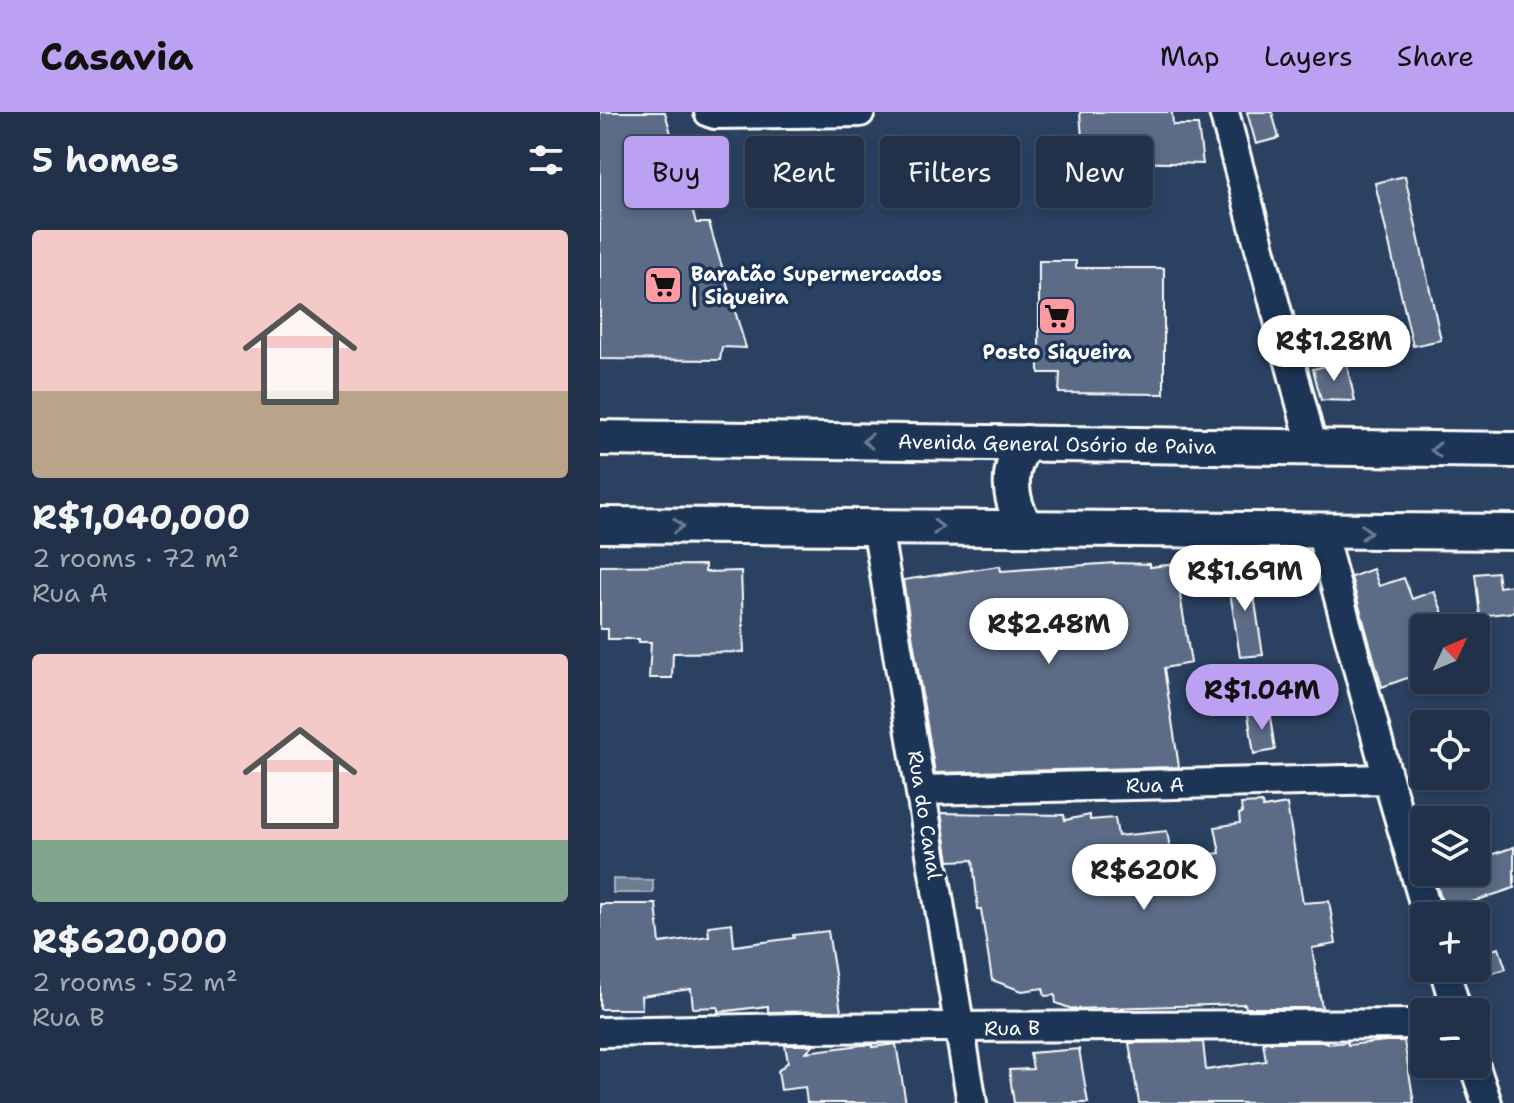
<!DOCTYPE html>
<meta charset="utf-8">
<style>
body{margin:0;font-family:"Shantell Sans",sans-serif;background:#283950;color:#f1f3f6;height:100vh;display:flex;flex-direction:column;font-size:30px;white-space:nowrap}
*{box-sizing:border-box;margin:0}
p{font-size:26px;color:#a2a9b4}
.icon{flex:none;width:44px;height:44px;fill:none;stroke:currentColor;stroke-width:2;stroke-linecap:round;stroke-linejoin:round}
.map{position:relative;flex:1;overflow:hidden}
.sheet{display:flex;flex-direction:column;background:#203149;width:600px}
.sheet>*{flex:none}
.top-card{position:absolute;left:24px;top:24px;width:760px;height:72px;display:flex;gap:16px}
.needle{width:52px;rotate:46deg}
.tools{position:absolute;left:810px;top:502px;display:grid;gap:16px}
.tools a{display:grid;place-items:center;width:80px;height:80px;border-radius:8px;background:#203149;box-shadow:0 4px 12px #0003,0 0 0 2px #3d4c61;font-size:40px}
.price{position:absolute;translate:-50% -68px;padding:0 18px;border-radius:28px;background:#fff;color:#222;font-size:26px;line-height:52px;filter:drop-shadow(0 2px 4px #0008)}
.price::after{content:'';position:absolute;left:50%;top:48px;width:24px;height:18px;margin-left:-12px;background:inherit;clip-path:polygon(0 0,100% 0,50% 100%)}
.price.selected{background:#bca0f2;color:#111}
ul{padding:0;list-style:none}
li{display:grid;align-content:center;gap:16px;height:424px;padding:0 32px}
li span{display:grid;place-items:center;height:248px;border-radius:8px;color:#555}
li>.icon{margin-inline-start:auto}
span .icon{width:144px;height:144px;fill:#fffc;stroke-width:1}
li b{font-size:34px}
h2{display:flex;justify-content:space-between;align-items:center;height:96px;padding:0 32px;font-size:34px}
.tag{padding:0 28px;border-radius:8px;background:#203149;box-shadow:0 4px 12px #0003,0 0 0 2px #3d4c61;font-size:28px;line-height:72px}
.tag.selected{background:#bca0f2;color:#111}
header{display:flex;align-items:center;gap:48px;box-sizing:border-box;height:112px;padding:0 40px;background:#bca0f2;color:#111}
header strong{font-size:38px}
nav{display:flex;gap:44px;margin-inline-start:auto;font-size:28px}
main{display:flex;flex:1;min-height:0}
.map>svg:first-child{display:block}
.water{fill:#6d7d92;stroke:#a7b1be;stroke-width:2}
.building{fill:#5b6c86;stroke:#fff;stroke-width:2}
.lines{fill:none;stroke-linecap:round;stroke-linejoin:round}
.minor-casing{stroke:#fff;stroke-width:34}
.major-casing{stroke:#fff;stroke-width:40}
.minor{stroke:#1d3557;stroke-width:28}
.major{stroke:#1d3557;stroke-width:34}
.oneway{stroke:#6c7c92}
.labels{text-anchor:middle;stroke-width:7;stroke-linejoin:round;paint-order:stroke}
.poi-label{font-size:20px;font-weight:bold;fill:#fff;stroke:#1d3557;text-anchor:start}
.street-label{font-size:20px;fill:#fff;stroke:#1d3557}
</style>
<header>
<strong>Casavia</strong>
<nav><a>Map</a><a>Layers</a><a>Share</a></nav>
</header>
<main>
<section class="sheet">
<h2>5 homes<svg class="icon" aria-label="filters" viewBox="0 0 24 24"><path d="M4 7h16M4 17h16"/><circle cx="9" cy="7" r="2"/><circle cx="15" cy="17" r="2"/></svg></h2>
<ul>
<li><span style="background:linear-gradient(#f6c9c9 65%,#b9a48a 0)"><svg class="icon" aria-label="home" viewBox="0 0 24 24"><path d="M3 11l9-7 9 7M6 9v11h12V9"/></svg></span><div><b>R$1,040,000</b><p>2 rooms · 72 m²</p><p>Rua A</p></div></li>
<li><span style="background:linear-gradient(#f6c9c9 75%,#7fa58c 0)"><svg class="icon" aria-label="home" viewBox="0 0 24 24"><path d="M3 11l9-7 9 7M6 9v11h12V9"/></svg></span><div><b>R$620,000</b><p>2 rooms · 52 m²</p><p>Rua B</p></div></li>
</ul>
</section>
<div class="map">
<svg width="914" height="991" viewBox="0 0 914 991">
<rect width="100%" height="100%" fill="#2a4161"/>
<filter id="ink" filterUnits="userSpaceOnUse"><feTurbulence type="fractalNoise" baseFrequency=".0125" numOctaves="2"/><feDisplacementMap in="SourceGraphic" scale="16" xChannelSelector="R" yChannelSelector="G"/><feConvolveMatrix kernelMatrix="1 2 1 2 8 2 1 2 1" color-interpolation-filters="sRGB"/></filter>
<g filter="url(#ink)">
<polygon class="water" points="13,767 53,768 53,781 13,781"/>
<g class="building">
<polygon points="0,0 65,0 96,111 109,111 146,236 122,235 120,248 0,247"/>
<polygon points="480,0 572,0 573,13 598,13 603,52 532,50 533,27 482,26"/>
<polygon points="647,0 672,0 679,26 656,32"/>
<polygon points="805,64 841,228 813,234 775,71"/>
<polygon points="439,149 476,149 476,156 564,156 564,282 459,281 460,261 439,261"/>
<polygon points="746,249 755,289 721,288 713,257"/>
<polygon points="515,451 550,452 550,455 575,452 591,551 564,556 579,655 335,661 303,468 400,454 401,459"/>
<polygon points="105,453 105,460 141,459 144,540 73,541 72,566 49,566 51,530 39,530 39,527 8,527 8,517 0,517 0,454"/>
<polygon points="650,457 663,543 640,545 627,460"/>
<polygon points="773,457 779,474 804,466 812,487 834,479 849,516 824,516 824,560 782,575 751,465"/>
<polygon points="897,460 899,475 914,473 914,500 880,504 875,462"/>
<polygon points="669,598 675,638 654,642 648,602"/>
<polygon points="662,691 663,696 687,692 703,791 729,789 736,832 712,836 722,896 646,896 645,892 472,897 456,891 455,883 445,884 443,876 422,879 392,868 381,797 378,797 373,748 349,749 341,701 464,703 465,708 490,703 490,708 515,706 518,724 567,719 572,748 620,741 615,715 640,711 639,702 642,701 641,692"/>
<polygon points="914,735 914,776 845,799 833,760 876,760 876,748"/>
<polygon points="0,792 56,792 60,831 109,824 108,814 132,811 134,834 194,826 193,823 228,819 241,899 168,900 168,894 118,900 118,895 93,896 91,877 41,884 42,897 0,897"/>
<polygon points="899,836 906,857 876,866 876,842"/>
<polygon points="787,929 804,929 814,991 539,991 529,931 603,930 606,958 666,949 663,930 728,930 728,932 748,930 748,933"/>
<polygon points="296,932 306,991 207,991 205,975 181,978 178,959 188,950 185,933 213,933 206,940 262,933 272,933 272,935"/>
<polygon points="479,937 488,991 414,991 409,958 433,957 430,941"/>
</g>
<g class="lines">
<g class="minor-casing">
<g id="minor">
<polyline points="109,0 115,2 260,0"/>
<polyline points="624,0 713,337"/>
<polyline points="277,414 372,991"/>
<polyline points="721,419 788,667 828,804"/>
<polyline points="321,678 788,667"/>
<polyline points="844,856 857,900"/>
<polyline points="0,920 198,916 824,912"/>
<polyline points="874,952 887,991"/>
</g>
</g>
<g class="major-casing">
<g id="major">
<polyline points="0,326 914,338"/>
<polyline points="0,413 914,420"/>
<path d="M426,416C409,388 405,358 426,331"/>
</g>
</g>
<use href="#minor" class="minor"/>
<use href="#major" class="major"/>
</g>
<defs><path id="oneway-chevron" d="M-2-3.5L2.5 0L-2 3.5" fill="none" stroke-width="1.6" stroke-linecap="round" stroke-linejoin="round" transform="scale(2)"/></defs>
<g class="oneway">
<use href="#oneway-chevron" transform="translate(268 329) rotate(-179)"/>
<use href="#oneway-chevron" transform="translate(836 338) rotate(-180)"/>
<use href="#oneway-chevron" transform="translate(78 414)"/>
<use href="#oneway-chevron" transform="translate(338 415) rotate(1)"/>
<use href="#oneway-chevron" transform="translate(766 420)"/>
</g>
</g>
<defs>
<g id="supermarket-square" transform="scale(2)"><rect x="-9" y="-9" width="18" height="18" rx="4" fill="#ff9aa2" stroke="#1d3557"/><path d="M-6-5.5h2.5l.6 2H6L4.5 2H-2.5L-4.4-4H-6ZM-1.5 3.2a1.3 1.3 0 1 0 .1 0ZM3 3.2a1.3 1.3 0 1 0 .1 0Z" fill="#111"/></g>
</defs>
<g fill-rule="evenodd">
<use href="#supermarket-square" x="63" y="173"/>
<use href="#supermarket-square" x="457" y="204"/>
</g>
<g class="labels">
<g class="poi-label">
<text x="91" y="169">Baratão Supermercados<tspan x="91" dy="23">| Siqueira</tspan></text>
<text x="457" y="247" text-anchor="middle">Posto Siqueira</text>
</g>
<g class="street-label">
<text transform="translate(457 332) rotate(1)" y="7">Avenida General Osório de Paiva</text>
<text transform="translate(555 673) rotate(-1)" y="7">Rua A</text>
<text transform="translate(325 703) rotate(81)" y="7">Rua do Canal</text>
<text transform="translate(412 916) rotate(-1)" y="7">Rua B</text>
</g>
</g>
</svg>
<div class="tools">
<a><svg class="needle" viewBox="-14 -14 28 28"><path d="M0-13l5 13h-10z" fill="#e53935"/><path d="M0 13l5-13h-10z" fill="#a2a9b4"/></svg></a>
<a><svg class="icon" aria-label="locate" viewBox="0 0 24 24"><circle cx="12" cy="12" r="6"/><path d="M12 2v4M12 18v4M2 12h4M18 12h4"/></svg></a>
<a><svg class="icon" aria-label="layers" viewBox="0 0 24 24"><path d="M12 4l9 5-9 5-9-5zM3 14l9 5 9-5"/></svg></a>
<a>+</a>
<a>−</a>
</div>
<b class="price" style="left:734px;top:271px">R$1.28M</b>
<b class="price" style="left:645px;top:501px">R$1.69M</b>
<b class="price" style="left:449px;top:554px">R$2.48M</b>
<b class="price selected" style="left:662px;top:620px">R$1.04M</b>
<b class="price" style="left:544px;top:800px">R$620K</b>
<div class="top-card">
<a class="tag selected">Buy</a>
<a class="tag">Rent</a>
<a class="tag">Filters</a>
<a class="tag">New</a>
</div>
</div>
</main>
